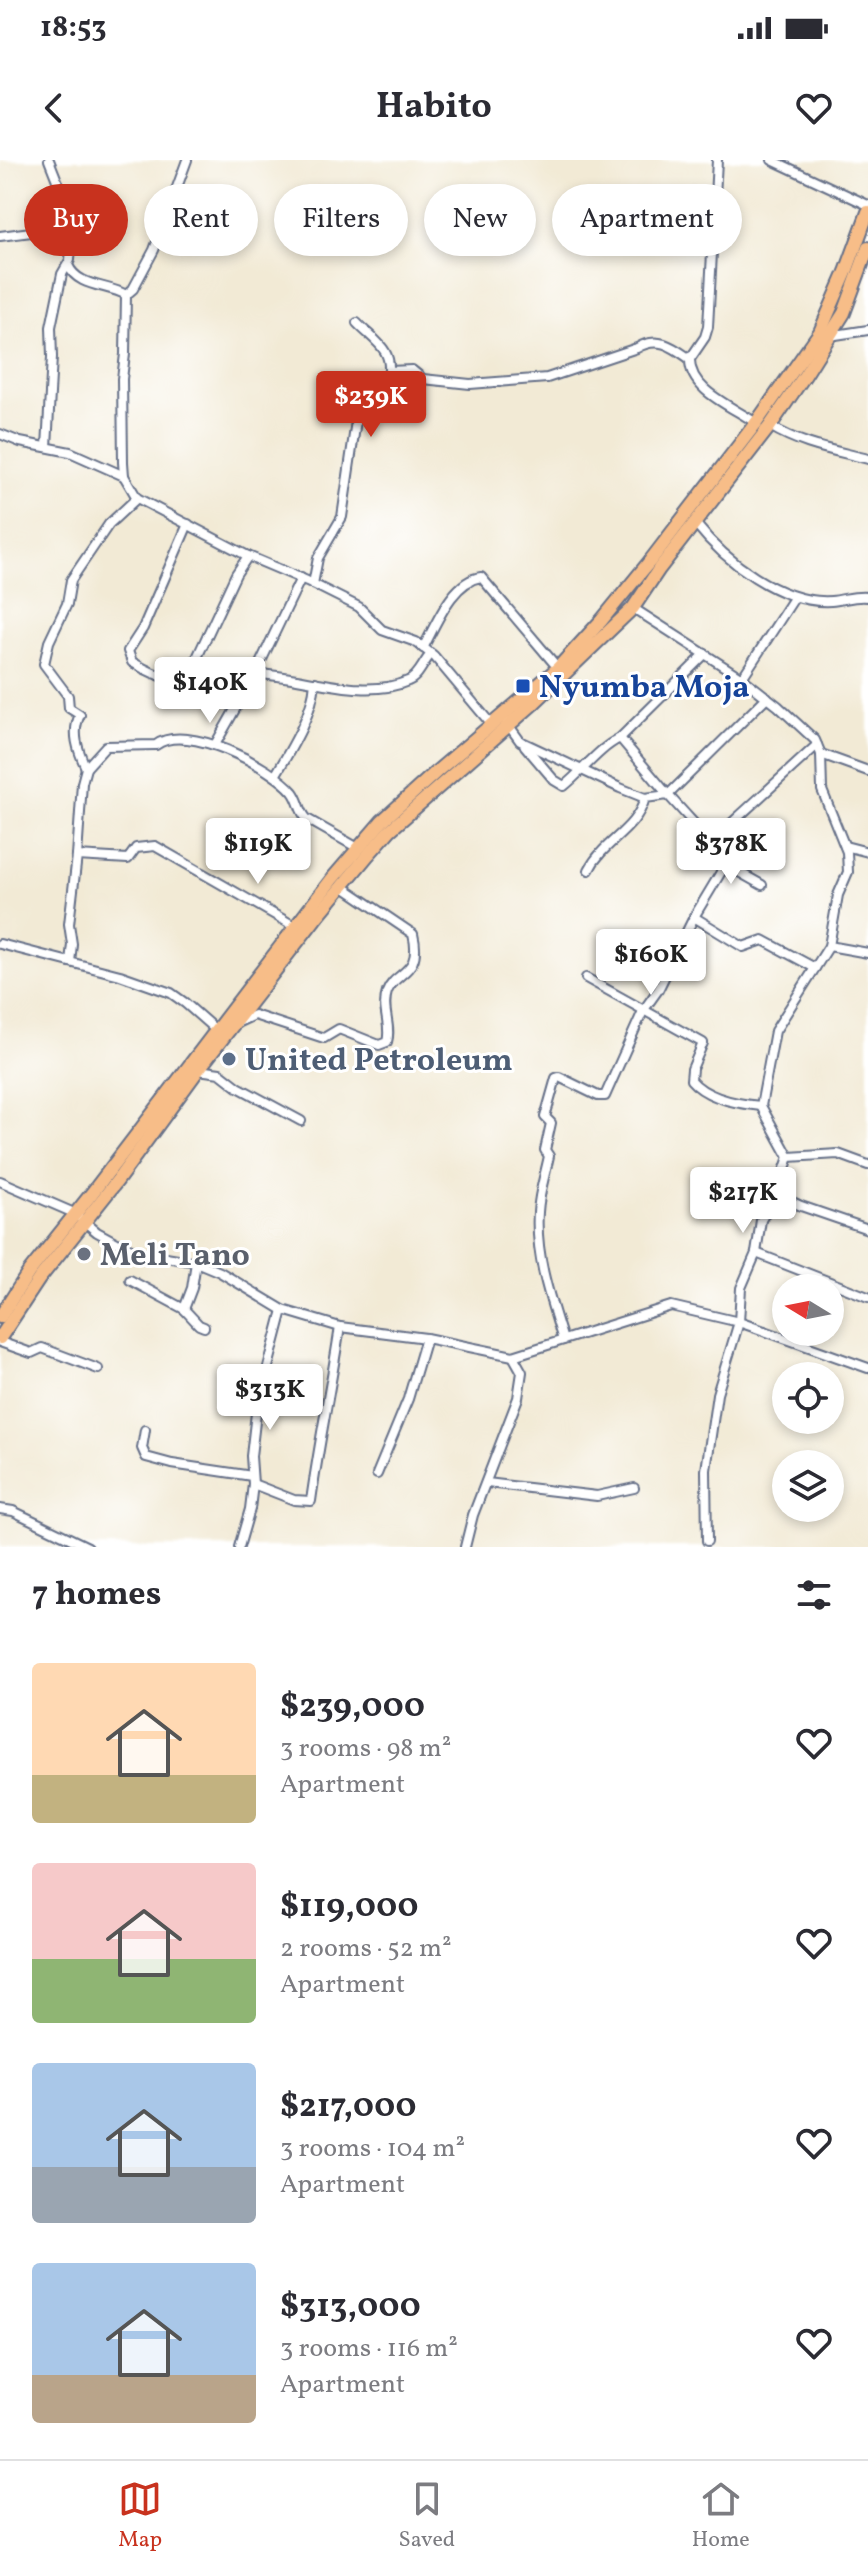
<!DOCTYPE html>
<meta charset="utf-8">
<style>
body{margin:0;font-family:Vollkorn,serif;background:#f7f7f7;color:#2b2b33;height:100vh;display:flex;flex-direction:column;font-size:30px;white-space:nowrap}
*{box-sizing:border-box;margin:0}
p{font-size:26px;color:#7c7c81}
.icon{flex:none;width:44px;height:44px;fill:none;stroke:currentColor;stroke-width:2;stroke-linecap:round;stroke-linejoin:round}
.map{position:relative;height:1387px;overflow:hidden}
.panel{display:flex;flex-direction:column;background:#fff;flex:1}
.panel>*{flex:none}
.banner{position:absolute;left:24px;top:24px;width:820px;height:72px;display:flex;gap:16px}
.needle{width:52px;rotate:280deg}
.tools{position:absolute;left:772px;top:1114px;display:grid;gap:16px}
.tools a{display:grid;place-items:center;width:72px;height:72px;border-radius:50%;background:#fff;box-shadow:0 4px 12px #0003;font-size:40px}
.price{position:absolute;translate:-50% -68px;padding:0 18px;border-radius:8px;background:#fff;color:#222;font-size:26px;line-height:52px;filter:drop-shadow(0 2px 4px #0008)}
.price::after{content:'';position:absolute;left:50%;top:48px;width:24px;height:18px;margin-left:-12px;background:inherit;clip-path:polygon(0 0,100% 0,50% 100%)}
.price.on{background:#c8321e;color:#fff}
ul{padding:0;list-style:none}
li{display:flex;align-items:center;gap:24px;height:200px;padding:0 32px}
li span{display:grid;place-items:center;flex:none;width:224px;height:160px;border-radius:8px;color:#555}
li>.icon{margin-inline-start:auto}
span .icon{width:96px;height:96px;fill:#fffc;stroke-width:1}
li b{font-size:34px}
h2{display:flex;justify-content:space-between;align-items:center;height:96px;padding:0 32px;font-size:34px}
.pill{padding:0 28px;border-radius:36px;background:#fff;box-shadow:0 4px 12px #0003;font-size:28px;line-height:72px}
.pill.on{background:#c8321e;color:#fff}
.status{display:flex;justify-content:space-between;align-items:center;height:56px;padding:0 40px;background:#fff;direction:ltr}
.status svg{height:22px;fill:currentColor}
header{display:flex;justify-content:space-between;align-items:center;height:104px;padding:0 32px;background:#fff;font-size:36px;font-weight:700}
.tab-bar{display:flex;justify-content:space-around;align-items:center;height:112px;border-top:2px solid #e1e1e2;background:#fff;font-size:22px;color:#7c7c81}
.tab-bar a{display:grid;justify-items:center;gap:4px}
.tab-bar .on{color:#c8321e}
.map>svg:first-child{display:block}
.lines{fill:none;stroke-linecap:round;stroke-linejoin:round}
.minor-casing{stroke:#667088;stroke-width:12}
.primary-casing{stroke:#667088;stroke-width:16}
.minor{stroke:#fff;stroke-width:8}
.primary{stroke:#f7bd88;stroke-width:12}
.transit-dot{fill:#1a4fb4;stroke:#fff;stroke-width:3}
.service-dot{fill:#5c6f8a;stroke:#fff;stroke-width:3}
.worship-dot{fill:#6b7280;stroke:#fff;stroke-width:3}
.labels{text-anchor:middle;stroke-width:6;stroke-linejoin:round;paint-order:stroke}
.transit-label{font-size:32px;font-weight:bold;fill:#164399;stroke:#fff;text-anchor:start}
.service-label{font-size:32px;font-weight:bold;fill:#4e5e75;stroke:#fff;text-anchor:start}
.worship-label{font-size:32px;font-weight:bold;fill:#5b616d;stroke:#fff;text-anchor:start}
</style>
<div class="status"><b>18:53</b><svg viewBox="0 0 49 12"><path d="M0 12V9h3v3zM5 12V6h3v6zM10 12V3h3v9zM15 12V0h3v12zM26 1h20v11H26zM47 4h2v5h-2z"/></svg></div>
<header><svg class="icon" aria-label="back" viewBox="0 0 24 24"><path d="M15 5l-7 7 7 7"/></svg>Habito<svg class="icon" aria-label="heart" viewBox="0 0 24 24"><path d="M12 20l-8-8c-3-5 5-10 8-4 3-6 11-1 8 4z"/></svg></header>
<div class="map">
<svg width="868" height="1387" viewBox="0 0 868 1387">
<rect width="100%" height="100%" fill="#fff"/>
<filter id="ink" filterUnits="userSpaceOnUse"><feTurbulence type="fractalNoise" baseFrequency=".0125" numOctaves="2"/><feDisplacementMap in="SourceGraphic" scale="16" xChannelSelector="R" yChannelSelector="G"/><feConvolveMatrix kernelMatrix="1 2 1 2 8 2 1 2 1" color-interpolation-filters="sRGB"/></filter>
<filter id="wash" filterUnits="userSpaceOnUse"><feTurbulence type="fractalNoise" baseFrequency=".006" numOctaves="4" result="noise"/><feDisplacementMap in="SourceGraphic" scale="32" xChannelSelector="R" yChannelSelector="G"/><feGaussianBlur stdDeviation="1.8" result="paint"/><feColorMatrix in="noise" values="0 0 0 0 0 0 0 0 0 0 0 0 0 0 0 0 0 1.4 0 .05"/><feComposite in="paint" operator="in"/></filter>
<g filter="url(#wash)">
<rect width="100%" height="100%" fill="#f2ead5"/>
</g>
<g filter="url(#ink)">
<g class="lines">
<g class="minor-casing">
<g id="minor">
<polyline points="187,0 154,90 133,129 126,135 125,194 122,219 123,302 124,316 137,338 248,396 307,421 359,447 382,470 416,482 434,496 491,564"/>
<polyline points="772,0 868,45"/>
<polyline points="0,76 55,69 65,64"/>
<path d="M68,105C78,128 108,124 126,135"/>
<polyline points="829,176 868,170"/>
<polyline points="690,199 705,177 708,167 717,0"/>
<path d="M389,211L412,210L423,219L470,224L547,218L637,188C658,175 673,187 690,199C689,231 734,247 756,263"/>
<path d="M770,266C801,285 833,290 868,299"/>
<polyline points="0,274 20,282 70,292 124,316"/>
<polyline points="47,287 52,197 51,167 62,114 70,100 72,77 65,64 62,33 49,0"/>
<path d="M695,363C725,401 780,444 831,441C844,440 855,435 868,437"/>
<path d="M188,364L143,468L128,491L132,502C144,509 157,516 171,519C199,524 228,514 256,514C304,515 362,541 408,521C419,517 423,502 431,494"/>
<path d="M313,424L318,398L342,357L359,240L369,225L388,217C394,189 374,181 357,163"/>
<polyline points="633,448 742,518 778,546 815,580 821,594 822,630 847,692 848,712 838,735 829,786 775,871 761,946 789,997"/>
<path d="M423,488C436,465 452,421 481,417L558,508"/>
<polyline points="742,518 794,438"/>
<polyline points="187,519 236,414 248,396"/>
<path d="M507,563L520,581L620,628L645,638L668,635L711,682L722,699L721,712L694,757L658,830L643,851L605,936H598L559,917L556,918L545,957L551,963L545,990L549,996C545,1015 539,1033 538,1052C535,1095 550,1139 563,1180"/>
<polyline points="620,578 668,635 767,537"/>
<polyline points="216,583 255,514 301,418"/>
<path d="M525,586L554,620L564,626C583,611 598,589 620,578L705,494"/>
<polyline points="821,594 868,611"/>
<path d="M86,608C78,591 71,572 80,555L69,548L68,536L44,504L49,482L67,444L71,420L109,364L137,338"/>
<path d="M275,616C291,589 313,554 315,522"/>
<polyline points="711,682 817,585"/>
<polyline points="845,686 868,692"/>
<polyline points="77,696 128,699 136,688 155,686 296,767"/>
<polyline points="722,699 730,707 762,725"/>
<path d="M589,710C603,681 636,671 645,638"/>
<polyline points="694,757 743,787 763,780 815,808"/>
<polyline points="0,784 120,815 171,833 185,843 218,872"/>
<polyline points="829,786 868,793"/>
<path d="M70,802L72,784L69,764L77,696L82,623L86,608L106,586L156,585C186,562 271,606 293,632C300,641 299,651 307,659L358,688"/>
<path d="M586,818L703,883L692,909L691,920C707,939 738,944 761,946"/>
<path d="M239,862L254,855L324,878L339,869L379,885L387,882C392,866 381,850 387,832C395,810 423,815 413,774L342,726"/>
<polyline points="198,910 220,913 238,927 301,961"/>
<polyline points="789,997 838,994 868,1005"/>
<polyline points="0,1021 74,1053 97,1072 119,1084 142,1093 196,1102 220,1112 283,1150 340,1167 426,1178 513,1196 671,1146 739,1162 868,1208"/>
<polyline points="776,1034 801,1046 868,1069"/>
<polyline points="756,1093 868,1137"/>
<polyline points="130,1120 184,1149 199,1165 204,1167"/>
<polyline points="184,1149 192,1128 196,1102"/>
<polyline points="0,1182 31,1193 42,1188 98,1209"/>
<polyline points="145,1270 142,1288 146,1297 172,1304 252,1316"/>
<polyline points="377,1314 408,1239 426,1178"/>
<polyline points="487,1323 597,1336 634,1328"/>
<path d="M253,1324L294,1340L311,1341C319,1283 331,1226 340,1167"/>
<polyline points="0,1349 13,1351 88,1387"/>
<polyline points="707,1381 706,1310 717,1234 739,1162 741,1128 756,1093 761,1060 776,1034 789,997"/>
<polyline points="239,1387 250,1349 253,1324 251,1296 256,1253 283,1150"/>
<polyline points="465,1387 473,1355 518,1238 522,1212 513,1196"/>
</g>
</g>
<g class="primary-casing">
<g id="primary">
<polyline points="0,1157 29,1112 92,1033 332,719 382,661 436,612 558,508 601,461 650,401 756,263 820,172 846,112 868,52"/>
<polyline points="0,1178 39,1119 117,1021 198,910 315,759 368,695 390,670 534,543 633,448 659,409 770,266 805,215 844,153 868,88"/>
</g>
</g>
<use href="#minor" class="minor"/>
<use href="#primary" class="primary"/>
</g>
</g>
<rect class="transit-dot" x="515" y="518" width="16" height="16" rx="4"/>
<circle class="service-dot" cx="229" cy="899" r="8"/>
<circle class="worship-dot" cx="84" cy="1094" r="8"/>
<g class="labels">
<g class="transit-label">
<text x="539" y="537">Nyumba Moja</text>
</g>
<g class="service-label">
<text x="245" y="910">United Petroleum</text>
</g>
<g class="worship-label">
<text x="100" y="1105">Meli Tano</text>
</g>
</g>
</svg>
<div class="tools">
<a><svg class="needle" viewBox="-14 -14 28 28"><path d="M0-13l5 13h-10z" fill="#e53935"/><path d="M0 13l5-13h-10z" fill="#7c7c81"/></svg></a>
<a><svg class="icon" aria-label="locate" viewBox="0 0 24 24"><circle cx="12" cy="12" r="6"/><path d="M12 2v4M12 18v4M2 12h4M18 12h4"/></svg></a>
<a><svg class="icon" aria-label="layers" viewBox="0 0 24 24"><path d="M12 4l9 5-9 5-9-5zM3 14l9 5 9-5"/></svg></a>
</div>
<b class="price on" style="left:371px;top:279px">$239K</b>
<b class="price" style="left:210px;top:565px">$140K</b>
<b class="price" style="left:258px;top:726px">$119K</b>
<b class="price" style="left:731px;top:726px">$378K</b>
<b class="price" style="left:651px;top:837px">$160K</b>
<b class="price" style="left:743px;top:1075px">$217K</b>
<b class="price" style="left:270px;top:1272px">$313K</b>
<div class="banner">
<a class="pill on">Buy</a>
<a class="pill">Rent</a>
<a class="pill">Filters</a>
<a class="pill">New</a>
<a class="pill">Apartment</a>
</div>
</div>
<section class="panel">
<h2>7 homes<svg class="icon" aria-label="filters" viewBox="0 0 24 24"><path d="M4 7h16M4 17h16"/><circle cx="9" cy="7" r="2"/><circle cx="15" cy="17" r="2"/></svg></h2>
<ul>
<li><span style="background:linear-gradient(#ffd9b3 70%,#c2b280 0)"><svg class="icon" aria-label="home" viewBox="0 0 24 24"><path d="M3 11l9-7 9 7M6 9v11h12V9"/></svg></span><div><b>$239,000</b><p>3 rooms · 98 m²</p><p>Apartment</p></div><svg class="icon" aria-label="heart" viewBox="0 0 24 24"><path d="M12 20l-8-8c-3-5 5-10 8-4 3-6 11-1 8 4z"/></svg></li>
<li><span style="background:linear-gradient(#f6c9c9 60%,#8fb573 0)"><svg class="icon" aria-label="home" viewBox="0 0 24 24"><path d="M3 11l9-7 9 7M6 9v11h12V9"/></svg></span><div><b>$119,000</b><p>2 rooms · 52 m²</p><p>Apartment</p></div><svg class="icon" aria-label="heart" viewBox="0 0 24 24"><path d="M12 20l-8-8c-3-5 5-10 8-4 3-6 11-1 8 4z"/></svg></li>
<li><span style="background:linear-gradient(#a9c7e8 65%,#9aa5b1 0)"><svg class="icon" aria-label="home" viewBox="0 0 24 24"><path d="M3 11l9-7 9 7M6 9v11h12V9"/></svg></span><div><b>$217,000</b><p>3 rooms · 104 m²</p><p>Apartment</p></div><svg class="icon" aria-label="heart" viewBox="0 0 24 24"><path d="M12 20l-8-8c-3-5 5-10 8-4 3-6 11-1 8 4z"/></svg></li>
<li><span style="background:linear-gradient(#a9c7e8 70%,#b9a48a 0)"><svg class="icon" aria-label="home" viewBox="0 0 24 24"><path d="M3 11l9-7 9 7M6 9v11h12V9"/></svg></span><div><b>$313,000</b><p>3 rooms · 116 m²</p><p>Apartment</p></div><svg class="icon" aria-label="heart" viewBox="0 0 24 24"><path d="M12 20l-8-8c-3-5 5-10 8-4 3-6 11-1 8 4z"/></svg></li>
</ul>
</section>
<nav class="tab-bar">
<a class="on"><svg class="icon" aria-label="map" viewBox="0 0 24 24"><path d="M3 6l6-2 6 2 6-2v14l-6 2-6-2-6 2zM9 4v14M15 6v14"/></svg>Map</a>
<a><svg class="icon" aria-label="saved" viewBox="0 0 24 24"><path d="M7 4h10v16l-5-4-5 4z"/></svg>Saved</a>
<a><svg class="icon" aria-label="home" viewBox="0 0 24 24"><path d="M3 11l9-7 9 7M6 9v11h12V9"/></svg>Home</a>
</nav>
